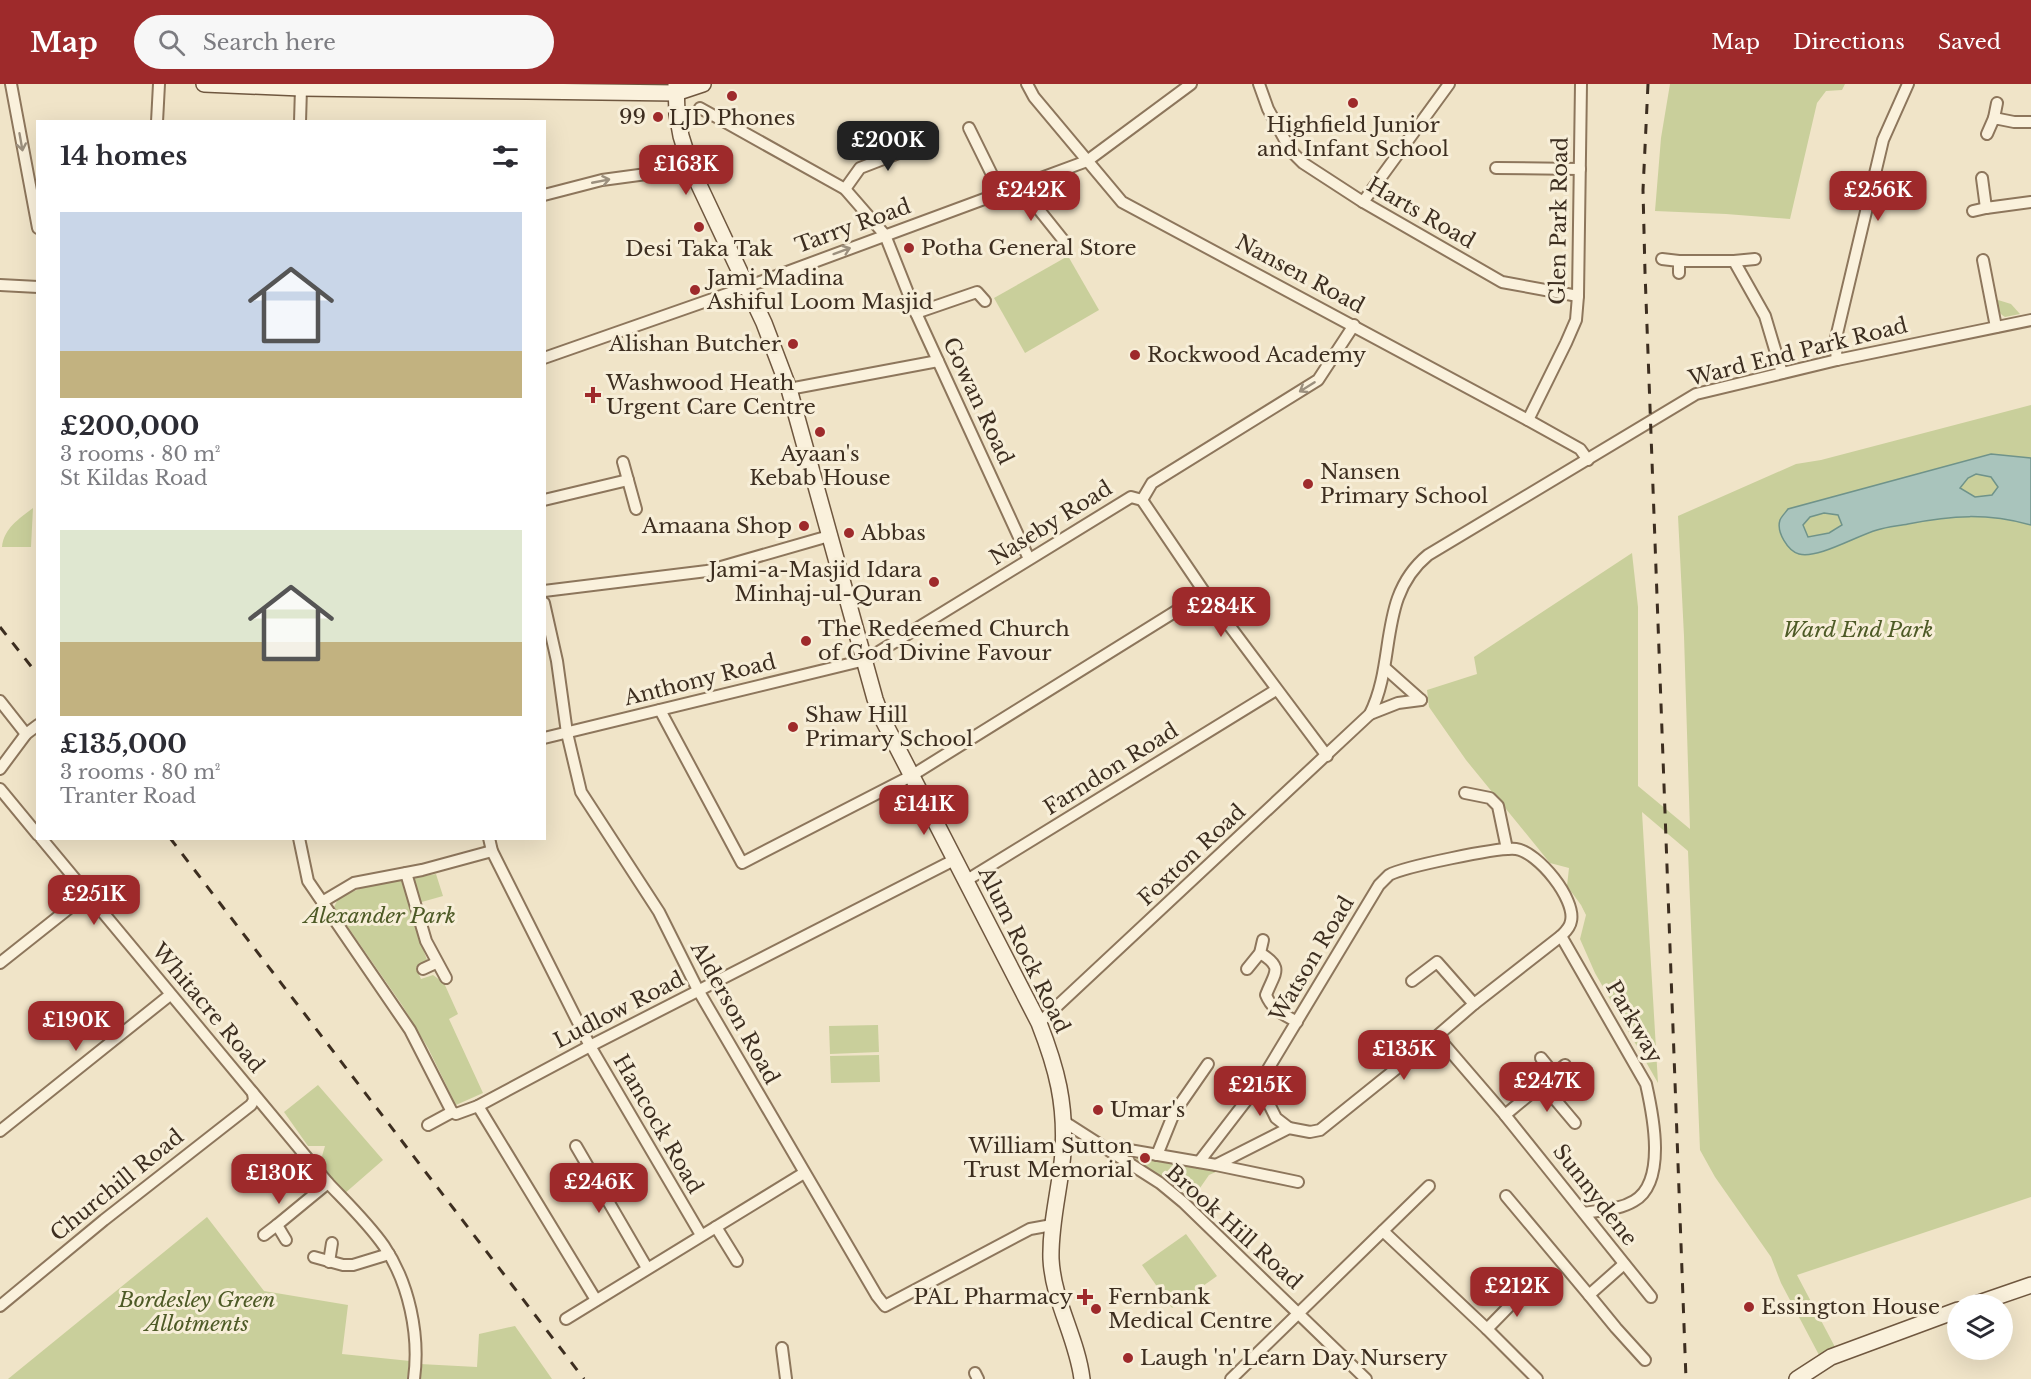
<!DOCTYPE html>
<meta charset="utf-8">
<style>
body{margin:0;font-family:"Libre Baskerville",serif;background:#f7f7f7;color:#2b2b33;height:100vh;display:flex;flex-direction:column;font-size:22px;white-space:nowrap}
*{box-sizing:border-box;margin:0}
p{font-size:20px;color:#7c7c81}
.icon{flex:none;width:33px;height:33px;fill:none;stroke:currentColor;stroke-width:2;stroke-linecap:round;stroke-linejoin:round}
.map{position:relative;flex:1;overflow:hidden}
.drawer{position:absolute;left:36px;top:36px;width:510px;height:720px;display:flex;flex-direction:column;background:#fff;border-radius:0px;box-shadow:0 6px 24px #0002}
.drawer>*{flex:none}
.fabs{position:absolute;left:1947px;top:1210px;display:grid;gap:12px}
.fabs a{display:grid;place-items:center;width:66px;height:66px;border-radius:50%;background:#fff;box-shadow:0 6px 24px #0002;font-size:30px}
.price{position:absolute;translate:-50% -51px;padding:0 14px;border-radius:12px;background:#9e2a2b;color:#fff;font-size:20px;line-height:39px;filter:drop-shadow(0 2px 3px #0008)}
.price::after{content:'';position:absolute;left:50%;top:36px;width:18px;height:14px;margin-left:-9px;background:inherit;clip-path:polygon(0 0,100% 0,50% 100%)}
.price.active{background:#222;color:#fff}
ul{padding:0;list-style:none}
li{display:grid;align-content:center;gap:12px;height:318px;padding:0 24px}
li span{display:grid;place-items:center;height:186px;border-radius:0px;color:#555}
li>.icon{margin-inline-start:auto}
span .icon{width:108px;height:108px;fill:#fffc;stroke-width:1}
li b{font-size:26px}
h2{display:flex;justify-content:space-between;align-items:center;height:72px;padding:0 24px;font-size:26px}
header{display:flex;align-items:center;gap:36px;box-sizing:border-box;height:84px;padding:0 30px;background:#9e2a2b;color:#fff}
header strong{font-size:28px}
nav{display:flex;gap:33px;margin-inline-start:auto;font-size:21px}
.search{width:420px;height:54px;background:#f7f7f7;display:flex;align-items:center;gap:15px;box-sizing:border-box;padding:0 21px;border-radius:33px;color:#7c7c81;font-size:22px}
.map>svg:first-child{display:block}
.green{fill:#c9cf9b}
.water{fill:#a9c4bc;stroke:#6f938a;stroke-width:1.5;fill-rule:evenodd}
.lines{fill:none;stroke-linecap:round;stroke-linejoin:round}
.street-casing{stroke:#8d765c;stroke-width:14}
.secondary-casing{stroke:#6f573f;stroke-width:18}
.street{stroke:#faf1dc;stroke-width:10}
.secondary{stroke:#faf1dc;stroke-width:15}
.rail{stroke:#3d2e20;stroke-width:3;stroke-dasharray:10 10;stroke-linecap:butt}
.oneway{stroke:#9c907e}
.poi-dot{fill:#9e2a2b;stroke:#f7eed8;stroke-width:2}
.labels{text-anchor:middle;stroke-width:6;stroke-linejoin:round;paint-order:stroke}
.poi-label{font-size:21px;fill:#3d2e20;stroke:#f7eed8;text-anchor:start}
.street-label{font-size:21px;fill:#3d2e20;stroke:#f7eed8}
.park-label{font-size:21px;font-style:italic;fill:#4d5a26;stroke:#f7eed8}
</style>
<header>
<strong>Map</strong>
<div class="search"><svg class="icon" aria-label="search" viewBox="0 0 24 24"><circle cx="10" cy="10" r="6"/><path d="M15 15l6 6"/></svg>Search here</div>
<nav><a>Map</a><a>Directions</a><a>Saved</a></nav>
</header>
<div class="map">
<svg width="2031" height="1295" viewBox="0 0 2031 1295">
<rect width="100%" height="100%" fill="#f0e4c8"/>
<g class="green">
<polygon points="1670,0 1845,0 1842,6 1826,7 1817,19 1790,135 1726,130 1655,127 1661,54"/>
<polygon points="1068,172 1099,226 1025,269 994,214"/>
<path d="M1998,216L2011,220L2020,230L2005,233C1998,229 1998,225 1998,216Z"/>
<polygon points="2031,321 2031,1113 1797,1191 1835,1263 1819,1271 1781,1199 1771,1173 1715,1093 1700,1066 1688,767 1642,728 1658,999 1595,889 1580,855 1586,831 1581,821 1567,802 1569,784 1550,779 1466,676 1429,623 1427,606 1477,590 1474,573 1632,469 1638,523 1638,702 1690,745 1684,552 1678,432 1796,380 1821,376"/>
<path d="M33,424L31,463H2C4,444 19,435 33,424Z"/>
<polygon points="436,790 443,812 411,821 421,859 427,876 416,883 421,895 433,891 444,899 458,930 449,935 483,1009 456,1021 428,964 402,921 334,823 339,813 367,802"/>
<polygon points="878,941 879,968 830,970 829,942"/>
<polygon points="879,971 880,998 831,999 830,972"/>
<polygon points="318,1001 383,1076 344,1110 320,1079 325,1062 308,1062 284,1028"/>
<polygon points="1134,1074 1218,1087 1209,1091 1193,1114"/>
<polygon points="207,1133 264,1207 348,1221 342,1270 410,1277 407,1295 8,1295"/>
<polygon points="1186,1150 1217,1192 1172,1224 1142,1181"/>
<polygon points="515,1242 552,1295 420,1295 420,1280 477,1283 479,1250"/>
</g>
<path class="water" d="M1991,370L2031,374V441C1987,429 1952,431 1908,440C1898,442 1887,443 1877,446C1856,452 1818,475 1799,470C1788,467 1776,448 1780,436C1781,433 1786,428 1788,425ZM1976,390L1991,393L1998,403L1992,411L1975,413L1960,404L1968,394ZM1824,429L1838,431L1842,441L1829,449L1808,453L1803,441L1810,433Z"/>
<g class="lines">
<g class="street-casing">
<g id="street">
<polyline points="11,0 38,144"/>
<polyline points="1027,0 1034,13 1122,118 1528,336 1580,365 1588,376"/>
<polyline points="1259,0 1268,25 1285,56 1293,69 1303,79 1363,118 1502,198 1578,212"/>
<polyline points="700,24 845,105 885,151 916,229 1029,475"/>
<polyline points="1994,34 1997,19"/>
<polyline points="157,38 159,0"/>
<polyline points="300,38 301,4"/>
<polyline points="969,44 1001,109"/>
<polyline points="1987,50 1994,34 2014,38 2031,38"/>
<polyline points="1496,84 1580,85"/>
<polyline points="1982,94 1986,124 2031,118"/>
<polyline points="1020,102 1064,157"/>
<polyline points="845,105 860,84 922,60"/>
<polyline points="544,111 602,96 691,84"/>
<polyline points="1363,118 1449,0"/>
<polyline points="1973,127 1986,124"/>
<polyline points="1662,175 1679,177 1679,189"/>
<polyline points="1983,176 1996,243"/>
<polyline points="1679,177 1734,177 1765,232 1782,289"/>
<polyline points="1734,177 1755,175"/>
<polyline points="0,201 38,203"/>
<polyline points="916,229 977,208 985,217"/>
<polyline points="544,274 741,205 1087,77 1191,0"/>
<polyline points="1837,276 1835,258 1883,56 1908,0"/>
<polyline points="789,305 938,277"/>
<polyline points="1528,336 1566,259 1576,236 1578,212 1581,0"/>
<polyline points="623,378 636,425"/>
<polyline points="544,416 628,396"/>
<polyline points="1142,416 1205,509 1327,672"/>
<polyline points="1142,416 1152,399 1318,296 1354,241"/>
<polyline points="544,507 707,487 829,452"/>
<polyline points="544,519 557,577 567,649 581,708 659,828 698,906 877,1212 885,1222 1030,1145 1052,1141"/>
<polyline points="1385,584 1421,616"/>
<polyline points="0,617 26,650"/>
<polyline points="660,626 742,779 911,692 1205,509"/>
<polyline points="1370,630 1398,619 1421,616"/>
<polyline points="544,654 857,578 872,572 1131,413 1142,416"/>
<polyline points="0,685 26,650 38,641"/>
<polyline points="0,705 38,751"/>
<polyline points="1465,709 1490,714 1498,722 1507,765"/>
<path d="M41,754L328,1099C347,1119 368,1139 384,1162C409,1199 420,1251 414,1295"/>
<polyline points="299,754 308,797 410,946 452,1028"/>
<polyline points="489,754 492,767 590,962 701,1151"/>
<polyline points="406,789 426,857 446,894"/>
<polyline points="967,796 1276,606"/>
<polyline points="322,818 354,799 422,786 492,767"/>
<path d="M1260,869C1285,884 1274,889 1266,911C1272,926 1283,930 1297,938"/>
<polyline points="0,879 87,810"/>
<polyline points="423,885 436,879"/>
<polyline points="1247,885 1260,869 1263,856"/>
<polyline points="1412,897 1437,878 1474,920"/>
<path d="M1039,939L1370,630C1397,576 1377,513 1428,471L1696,310L1837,276L2031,236"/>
<polyline points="1437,952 1505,1031 1651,1213"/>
<polyline points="1541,974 1554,990"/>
<polyline points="1259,1000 1276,1034 1289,1044"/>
<polyline points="1542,1000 1575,1039"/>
<polyline points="478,1022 596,1216"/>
<polyline points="1505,1031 1565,981"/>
<polyline points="1063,1037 1160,1099 1183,1118 1366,1295"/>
<polyline points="428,1041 452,1028 456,1030 478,1022 590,962 956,775"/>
<polyline points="0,1047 170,911"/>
<polyline points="576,1062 647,1184"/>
<polyline points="1111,1066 1129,1066 1216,1081 1298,1098"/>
<polyline points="1157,1071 1174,1029 1208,980"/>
<path d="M1199,1078L1259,1000L1379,801C1382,798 1386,794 1389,791C1403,783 1499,763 1516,765C1538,768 1576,815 1571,837C1570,844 1565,848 1561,852L1646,1000C1653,1031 1667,1098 1634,1117C1619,1126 1601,1126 1585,1129"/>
<polyline points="1216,1081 1289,1044 1310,1048 1320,1046 1437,952 1474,920 1561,852"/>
<polyline points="1506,1112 1589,1211 1624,1180"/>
<polyline points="716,1143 737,1177"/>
<polyline points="1383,1147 1487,1245 1537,1295"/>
<polyline points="264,1151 277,1141"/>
<polyline points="286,1156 277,1141 328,1099"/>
<polyline points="314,1173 343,1181 353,1181 389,1170"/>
<polyline points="329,1178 332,1159"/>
<polyline points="1589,1211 1616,1244 1645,1276"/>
<polyline points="0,1222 104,1136 251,1021 254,1016 253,1009"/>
<polyline points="566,1235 804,1089"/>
<polyline points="1487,1245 1527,1204"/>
<polyline points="782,1264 786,1295"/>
<polyline points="975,1289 978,1295"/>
<polyline points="1231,1295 1429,1102"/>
</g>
</g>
<g class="secondary-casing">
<g id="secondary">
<polyline points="204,0 301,4 676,9 703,0"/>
<path d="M676,0L677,30L681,52L691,84L764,239L789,305L875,615L882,634L1039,939C1057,985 1066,1020 1063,1069C1060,1105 1050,1139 1051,1175C1053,1217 1077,1254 1082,1295"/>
<polyline points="1973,1221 2031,1201"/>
<polyline points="1797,1295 1831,1273 1958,1226"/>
</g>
</g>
<use href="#street" class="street"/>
<use href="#secondary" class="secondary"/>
<g class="rail">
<polyline points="1648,0 1643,106 1645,188 1686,1295"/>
<polyline points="0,543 38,591"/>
<polyline points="170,754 584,1295"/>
</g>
</g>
<defs><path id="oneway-shaft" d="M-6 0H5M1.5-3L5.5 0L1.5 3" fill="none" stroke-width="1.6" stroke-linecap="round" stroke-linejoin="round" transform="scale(1.5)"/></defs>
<g class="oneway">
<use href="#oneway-shaft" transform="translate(21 58) rotate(80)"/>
<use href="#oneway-shaft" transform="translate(601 97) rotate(-11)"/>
<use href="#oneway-shaft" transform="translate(842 167) rotate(-20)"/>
<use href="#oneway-shaft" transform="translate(1307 303) rotate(148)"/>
</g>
<g class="poi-dot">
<circle cx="732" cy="12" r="6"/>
<circle cx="1353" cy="19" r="6"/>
<circle cx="658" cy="33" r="6"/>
<circle cx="699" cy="143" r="6"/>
<circle cx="909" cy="164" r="6"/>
<circle cx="695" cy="206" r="6"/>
<circle cx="793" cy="260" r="6"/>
<circle cx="1135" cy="271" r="6"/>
<path d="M590 302h6v6h6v6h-6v6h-6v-6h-6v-6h6z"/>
<circle cx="820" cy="348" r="6"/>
<circle cx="1308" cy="400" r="6"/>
<circle cx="804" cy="442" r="6"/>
<circle cx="849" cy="449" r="6"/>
<circle cx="934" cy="498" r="6"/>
<circle cx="806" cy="557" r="6"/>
<circle cx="793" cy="643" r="6"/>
<circle cx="1098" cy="1026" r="6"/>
<circle cx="1145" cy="1074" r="6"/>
<path d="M1082 1204h6v6h6v6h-6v6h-6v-6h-6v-6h6z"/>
<circle cx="1749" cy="1223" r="6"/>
<circle cx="1096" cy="1225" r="6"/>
<circle cx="1128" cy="1274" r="6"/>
</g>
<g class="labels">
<g class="poi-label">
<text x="646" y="40" text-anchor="end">99</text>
<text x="732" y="41" text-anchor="middle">LJD Phones</text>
<text x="1353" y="48" text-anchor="middle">Highfield Junior<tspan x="1353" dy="24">and Infant School</tspan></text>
<text x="921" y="171">Potha General Store</text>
<text x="699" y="172" text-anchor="middle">Desi Taka Tak</text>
<text x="707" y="201">Jami Madina<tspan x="707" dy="24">Ashiful Loom Masjid</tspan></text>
<text x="781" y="267" text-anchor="end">Alishan Butcher</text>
<text x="1147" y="278">Rockwood Academy</text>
<text x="606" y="306">Washwood Heath<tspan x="606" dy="24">Urgent Care Centre</tspan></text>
<text x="820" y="377" text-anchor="middle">Ayaan's<tspan x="820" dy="24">Kebab House</tspan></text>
<text x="1320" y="395">Nansen<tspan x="1320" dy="24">Primary School</tspan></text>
<text x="792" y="449" text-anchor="end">Amaana Shop</text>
<text x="861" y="456">Abbas</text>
<text x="922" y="493" text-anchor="end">Jami-a-Masjid Idara<tspan x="922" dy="24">Minhaj-ul-Quran</tspan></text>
<text x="818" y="552">The Redeemed Church<tspan x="818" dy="24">of God Divine Favour</tspan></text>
<text x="805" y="638">Shaw Hill<tspan x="805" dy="24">Primary School</tspan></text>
<text x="1110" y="1033">Umar's</text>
<text x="1133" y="1069" text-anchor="end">William Sutton<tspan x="1133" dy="24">Trust Memorial</tspan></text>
<text x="1073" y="1220" text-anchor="end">PAL Pharmacy</text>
<text x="1108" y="1220">Fernbank<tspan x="1108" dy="24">Medical Centre</tspan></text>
<text x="1761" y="1230">Essington House</text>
<text x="1140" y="1281">Laugh 'n' Learn Day Nursery</text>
</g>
<g class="street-label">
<text transform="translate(1421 129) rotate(30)" y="7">Harts Road</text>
<text transform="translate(1559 137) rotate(-89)" y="7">Glen Park Road</text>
<text transform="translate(853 142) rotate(-20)" y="7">Tarry Road</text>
<text transform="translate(1300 190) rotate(28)" y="7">Nansen Road</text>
<text transform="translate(1798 268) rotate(-14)" y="7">Ward End Park Road</text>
<text transform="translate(978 317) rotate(65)" y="7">Gowan Road</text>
<text transform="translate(1051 439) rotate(-32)" y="7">Naseby Road</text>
<text transform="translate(700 596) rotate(-14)" y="7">Anthony Road</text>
<text transform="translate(1111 685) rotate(-32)" y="7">Farndon Road</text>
<text transform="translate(1192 771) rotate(-43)" y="7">Foxton Road</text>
<text transform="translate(1024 866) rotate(64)" y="7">Alum Rock Road</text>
<text transform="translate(1312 875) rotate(-59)" y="7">Watson Road</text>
<text transform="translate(208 924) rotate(50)" y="7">Whitacre Road</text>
<text transform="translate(619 926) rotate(-27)" y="7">Ludlow Road</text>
<text transform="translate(735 929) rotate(61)" y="7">Alderson Road</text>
<text transform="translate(1634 938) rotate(60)" y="7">Parkway</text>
<text transform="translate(658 1040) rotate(60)" y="7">Hancock Road</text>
<text transform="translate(117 1101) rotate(-39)" y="7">Churchill Road</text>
<text transform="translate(1595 1111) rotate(52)" y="7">Sunnydene</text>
<text transform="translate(1234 1143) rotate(42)" y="7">Brook Hill Road</text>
</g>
<g class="park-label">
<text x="1858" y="553">Ward End Park</text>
<text x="380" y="839">Alexander Park</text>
<text x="197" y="1223">Bordesley Green<tspan x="197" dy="24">Allotments</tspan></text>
</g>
</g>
</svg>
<div class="fabs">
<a><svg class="icon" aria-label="layers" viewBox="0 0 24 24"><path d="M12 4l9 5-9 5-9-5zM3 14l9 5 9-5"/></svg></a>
</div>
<b class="price active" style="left:888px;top:88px">£200K</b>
<b class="price" style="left:686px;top:112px">£163K</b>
<b class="price" style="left:1031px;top:138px">£242K</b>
<b class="price" style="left:1878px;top:138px">£256K</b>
<b class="price" style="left:1221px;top:554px">£284K</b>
<b class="price" style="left:924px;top:752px">£141K</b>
<b class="price" style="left:94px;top:842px">£251K</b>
<b class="price" style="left:76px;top:968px">£190K</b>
<b class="price" style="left:1404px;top:997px">£135K</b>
<b class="price" style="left:1547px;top:1029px">£247K</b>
<b class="price" style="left:1260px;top:1033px">£215K</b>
<b class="price" style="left:279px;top:1121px">£130K</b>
<b class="price" style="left:599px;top:1130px">£246K</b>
<b class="price" style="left:1517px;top:1234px">£212K</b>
<section class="drawer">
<h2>14 homes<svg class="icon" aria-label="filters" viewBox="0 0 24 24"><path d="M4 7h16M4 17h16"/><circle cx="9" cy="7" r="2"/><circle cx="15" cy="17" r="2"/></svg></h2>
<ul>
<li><span style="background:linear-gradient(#c9d6e8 75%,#c2b280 0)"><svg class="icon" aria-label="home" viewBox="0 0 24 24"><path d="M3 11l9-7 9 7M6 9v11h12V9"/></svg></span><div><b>£200,000</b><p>3 rooms · 80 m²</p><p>St Kildas Road</p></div></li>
<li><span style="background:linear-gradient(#dfe7d0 60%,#c2b280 0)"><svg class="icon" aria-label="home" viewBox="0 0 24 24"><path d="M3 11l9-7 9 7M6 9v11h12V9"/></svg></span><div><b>£135,000</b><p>3 rooms · 80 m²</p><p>Tranter Road</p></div></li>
</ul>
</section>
</div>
